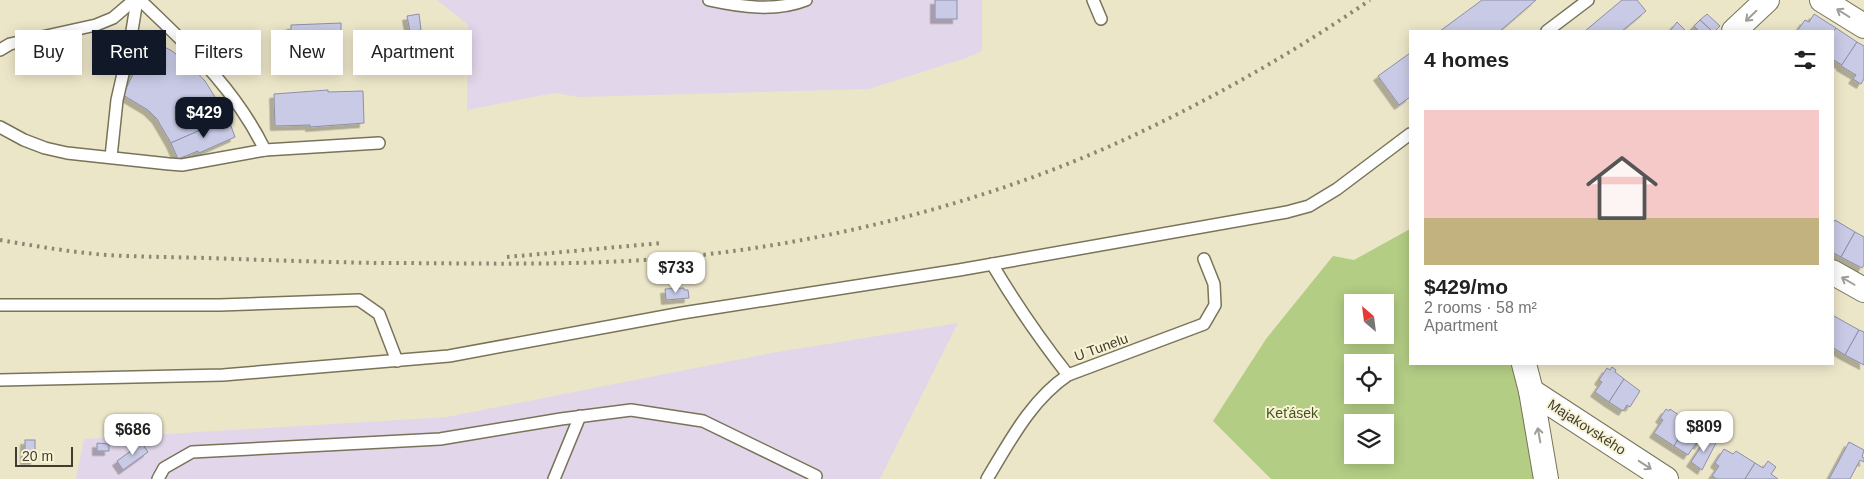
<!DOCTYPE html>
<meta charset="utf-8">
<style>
body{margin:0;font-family:Helvetica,sans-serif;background:#f6f6f6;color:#222;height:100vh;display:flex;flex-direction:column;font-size:19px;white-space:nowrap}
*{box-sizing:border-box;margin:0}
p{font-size:16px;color:#767676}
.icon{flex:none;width:28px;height:28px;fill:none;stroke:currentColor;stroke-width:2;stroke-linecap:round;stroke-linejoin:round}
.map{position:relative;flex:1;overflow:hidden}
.drawer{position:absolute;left:1409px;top:30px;width:425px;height:335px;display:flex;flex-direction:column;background:#fff;border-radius:0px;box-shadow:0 2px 12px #0003}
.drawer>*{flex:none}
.guide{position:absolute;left:15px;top:30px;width:475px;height:45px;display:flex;gap:10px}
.needle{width:32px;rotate:332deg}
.controls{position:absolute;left:1344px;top:294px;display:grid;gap:10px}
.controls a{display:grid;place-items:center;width:50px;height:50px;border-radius:0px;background:#fff;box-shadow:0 2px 12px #0003;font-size:25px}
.scale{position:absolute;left:15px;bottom:12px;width:58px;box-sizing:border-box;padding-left:5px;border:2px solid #3f3d31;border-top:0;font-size:14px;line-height:18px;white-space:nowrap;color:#3f3d31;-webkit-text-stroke:4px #f9f3d6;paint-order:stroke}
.price{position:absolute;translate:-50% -42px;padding:0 11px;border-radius:10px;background:#fff;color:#222;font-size:16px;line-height:32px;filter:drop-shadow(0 1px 2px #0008)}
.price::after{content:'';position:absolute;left:50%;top:30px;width:15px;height:11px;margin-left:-8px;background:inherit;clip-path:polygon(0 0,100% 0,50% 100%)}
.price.current{background:#111827;color:#fff}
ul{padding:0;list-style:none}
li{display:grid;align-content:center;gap:10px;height:265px;padding:0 15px}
li span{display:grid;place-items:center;height:155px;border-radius:0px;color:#555}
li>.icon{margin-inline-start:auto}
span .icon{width:90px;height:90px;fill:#fffc;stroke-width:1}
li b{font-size:21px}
h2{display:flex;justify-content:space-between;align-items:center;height:60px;padding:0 15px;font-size:21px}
.tag{padding:0 18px;border-radius:0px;background:#fff;box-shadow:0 2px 12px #0003;font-size:18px;line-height:45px}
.tag.current{background:#111827;color:#fff}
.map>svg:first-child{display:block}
.industrial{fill:#e2d6ea}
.green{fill:#b3cd84;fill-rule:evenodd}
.building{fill:#c9cbe6;stroke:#8d8fa9;filter:url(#shadow)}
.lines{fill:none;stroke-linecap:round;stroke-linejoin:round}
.lane-casing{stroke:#787359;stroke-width:14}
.street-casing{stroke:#787359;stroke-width:26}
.lane{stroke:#fff;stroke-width:11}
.street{stroke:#fff;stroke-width:24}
.rail{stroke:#8a8773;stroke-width:4;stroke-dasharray:2.5 5;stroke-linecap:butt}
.oneway{stroke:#9f9e98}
.labels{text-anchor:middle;stroke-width:4;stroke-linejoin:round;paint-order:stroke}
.street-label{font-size:14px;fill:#3f3d31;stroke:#f9f3d6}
.park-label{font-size:14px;fill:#42541b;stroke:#f9f3d6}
</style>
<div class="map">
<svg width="1864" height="479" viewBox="0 0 1864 479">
<defs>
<filter id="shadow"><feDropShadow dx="-4.5" dy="4.5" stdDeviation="0" flood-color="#0004"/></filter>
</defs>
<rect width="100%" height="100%" fill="#ece6c9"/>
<g class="industrial">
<polygon points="437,0 982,0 982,51 966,58 869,89 580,97 554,93 467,110 468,25"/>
<polygon points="958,323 880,479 76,479 84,439 447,417 771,353"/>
</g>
<path class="green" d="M1410,229V364H1515L1537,479H1271L1213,421L1266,339L1333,256L1354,260ZM1352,302H1385V335H1352ZM1352,362H1385V395H1352ZM1352,422H1385V455H1352Z"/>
<g class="building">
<rect x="935" y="0" width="22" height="19"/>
<polygon points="1482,0 1536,0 1500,31 1440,31"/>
<polygon points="1622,0 1637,0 1646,11 1622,31 1585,31"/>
<polygon points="419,14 421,30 410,32 407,16"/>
<polygon points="1707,14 1720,26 1715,31 1712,31 1700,20"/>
<polygon points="1814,14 1836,28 1832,33 1832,31 1797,31 1805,20 1809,22"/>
<polygon points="1700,20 1712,31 1699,31 1694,26"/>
<polygon points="1677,22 1686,31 1670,31"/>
<polygon points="341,23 341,38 291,40 291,25"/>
<polygon points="1836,28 1857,42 1842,65 1832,59 1832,33"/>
<polygon points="150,39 172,51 191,66 205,81 228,118 171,143 157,119 148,110 123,95"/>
<polygon points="1857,42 1864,46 1864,79 1861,84 1853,79 1856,75 1841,66"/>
<polygon points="1410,53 1410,97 1399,105 1378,76"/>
<polygon points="328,90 328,92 363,91 364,123 310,127 310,125 275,126 274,94"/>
<polygon points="228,118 235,137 199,153 198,151 178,159 171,143 173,142"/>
<polygon points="1835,220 1855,232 1841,257 1832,252 1832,225"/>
<polygon points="1855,232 1864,237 1864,265 1862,268 1841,257"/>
<polygon points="684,288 684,290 688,290 689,298 666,300 665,289"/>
<polygon points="1834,316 1859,330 1845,355 1832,347 1832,319"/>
<polygon points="1859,330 1864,332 1864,365 1845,355"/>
<polygon points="1612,367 1616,370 1615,372 1624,379 1609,402 1595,392 1602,382 1599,380 1607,368 1610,370"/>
<polygon points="1624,379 1640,391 1630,407 1627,405 1623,411 1609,402"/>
<polygon points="1666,409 1669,411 1670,409 1689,422 1674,446 1654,433 1663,420 1660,418"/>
<polygon points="1689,422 1705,435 1699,445 1696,443 1688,455 1674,446"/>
<polygon points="1708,436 1717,441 1702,470 1691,462"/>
<rect x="25" y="440" width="10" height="20"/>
<polygon points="1849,442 1864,450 1862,457 1864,458 1864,462 1860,460 1850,479 1829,479"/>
<polygon points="97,443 109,444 109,451 97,451"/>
<polygon points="142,443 148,452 123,470 117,461"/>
<polygon points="1724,449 1733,454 1736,451 1755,463 1745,479 1717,479 1712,476 1719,466 1715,463"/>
<polygon points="1768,461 1776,467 1771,474 1778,479 1745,479 1755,463 1763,468"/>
</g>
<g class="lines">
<g class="lane-casing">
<g id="lane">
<path d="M140,0C190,48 234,87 265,150L379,143"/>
<path d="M709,0C741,7 776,12 806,0"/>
<polyline points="1093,0 1101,19"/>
<polyline points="1547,31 1588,0"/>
<polyline points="0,50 10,44 96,25 113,18 134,0"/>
<polyline points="0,127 24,140 45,148 67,153 169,164 182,165 265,150"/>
<polyline points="111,157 117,100 130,43 137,0"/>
<path d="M992,264C1015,303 1040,339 1068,375"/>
<polyline points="0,305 220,305 359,300 379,314 397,361"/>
<polyline points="0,380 223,375 449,356 682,313 959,270 1287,212 1309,206 1337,189 1410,134"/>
<polyline points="158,479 164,468 192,452 440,439 561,419 631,410 703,421 816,476 814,479"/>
<polyline points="554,479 580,416"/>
<path d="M987,479C1010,441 1031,400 1068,375L1204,324L1215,305L1214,284L1204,259"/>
</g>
</g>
<g class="street-casing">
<g id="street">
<polyline points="1822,0 1864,26"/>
<polyline points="1734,31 1767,0"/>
<polyline points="1832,272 1864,290"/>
<polyline points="1524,364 1531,391 1546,479"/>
<polyline points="1531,391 1666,479"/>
</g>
</g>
<use href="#lane" class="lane"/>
<use href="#street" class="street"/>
<g class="rail">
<path d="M0,240C35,246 70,252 106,255C140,257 173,257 207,258C264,260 321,262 378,263C472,263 565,266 658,259C815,247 985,204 1128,138C1212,99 1293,53 1370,0"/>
<polyline points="507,257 662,243"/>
</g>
</g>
<defs><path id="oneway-shaft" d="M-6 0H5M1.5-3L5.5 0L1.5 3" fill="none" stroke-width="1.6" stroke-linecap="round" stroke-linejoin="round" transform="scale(1.25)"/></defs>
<g class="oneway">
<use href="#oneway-shaft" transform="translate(1843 13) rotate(-148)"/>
<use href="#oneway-shaft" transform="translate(1751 16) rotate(136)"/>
<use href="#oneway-shaft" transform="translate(1848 281) rotate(-150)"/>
<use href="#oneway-shaft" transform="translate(1539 435) rotate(-100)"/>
<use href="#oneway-shaft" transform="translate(1645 465) rotate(33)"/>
</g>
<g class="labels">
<g class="street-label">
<text transform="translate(1101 347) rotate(-20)" y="5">U Tunelu</text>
<text transform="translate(1587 427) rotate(33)" y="5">Majakovského</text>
</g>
<g class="park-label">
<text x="1292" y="418">Keťásek</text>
</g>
</g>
</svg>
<div class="controls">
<a><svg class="needle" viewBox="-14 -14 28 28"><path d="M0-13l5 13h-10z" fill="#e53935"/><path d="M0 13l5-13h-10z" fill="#767676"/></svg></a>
<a><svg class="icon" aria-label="locate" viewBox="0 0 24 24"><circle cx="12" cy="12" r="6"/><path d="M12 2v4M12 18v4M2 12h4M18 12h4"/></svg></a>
<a><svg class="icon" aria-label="layers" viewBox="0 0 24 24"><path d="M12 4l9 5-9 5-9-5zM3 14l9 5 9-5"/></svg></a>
</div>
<div class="scale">20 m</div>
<b class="price current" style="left:204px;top:139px">$429</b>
<b class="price" style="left:676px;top:294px">$733</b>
<b class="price" style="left:1704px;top:453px">$809</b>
<b class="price" style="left:133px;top:456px">$686</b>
<div class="guide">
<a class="tag">Buy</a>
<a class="tag current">Rent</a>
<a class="tag">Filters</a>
<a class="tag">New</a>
<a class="tag">Apartment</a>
</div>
<section class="drawer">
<h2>4 homes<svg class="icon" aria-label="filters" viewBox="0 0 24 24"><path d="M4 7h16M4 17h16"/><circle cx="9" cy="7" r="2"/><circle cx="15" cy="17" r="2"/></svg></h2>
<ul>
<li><span style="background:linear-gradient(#f6c9c9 70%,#c2b280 0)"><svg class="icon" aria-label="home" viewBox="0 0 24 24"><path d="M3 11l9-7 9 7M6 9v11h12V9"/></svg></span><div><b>$429/mo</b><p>2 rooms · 58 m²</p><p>Apartment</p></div></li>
</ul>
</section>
</div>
